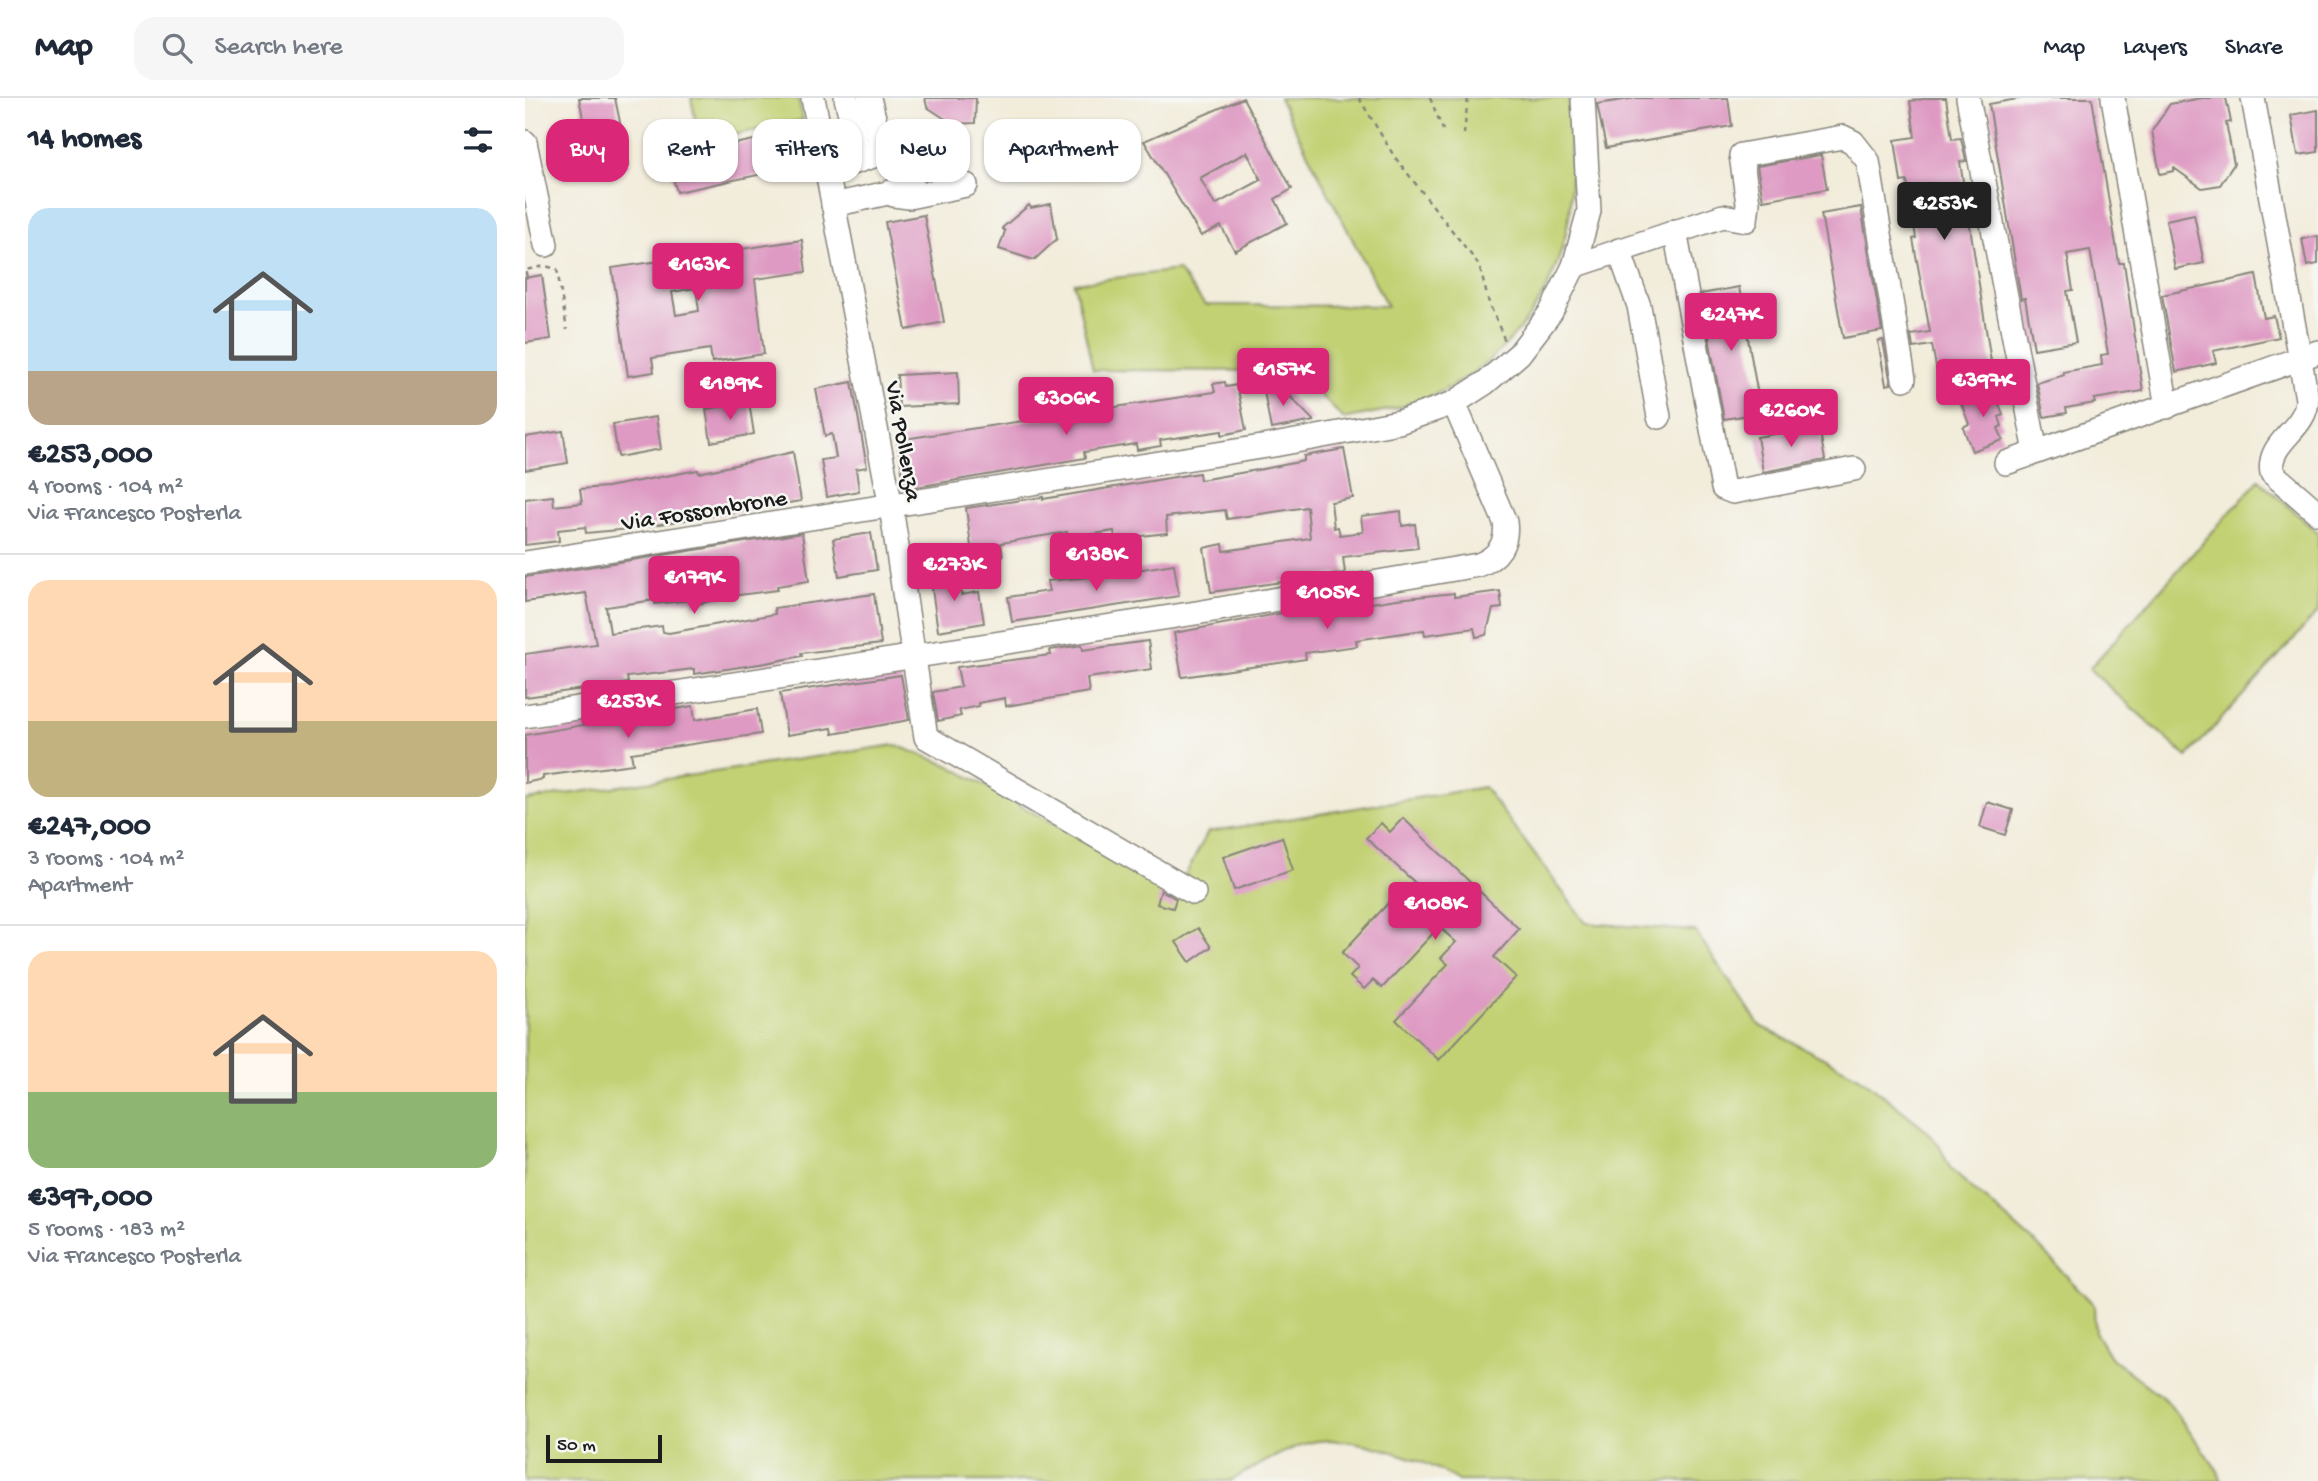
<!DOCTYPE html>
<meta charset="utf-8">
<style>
body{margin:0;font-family:"Gochi Hand",sans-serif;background:#f6f6f7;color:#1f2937;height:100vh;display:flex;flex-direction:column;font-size:26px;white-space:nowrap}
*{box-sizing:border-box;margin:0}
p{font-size:23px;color:#747a83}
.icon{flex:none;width:38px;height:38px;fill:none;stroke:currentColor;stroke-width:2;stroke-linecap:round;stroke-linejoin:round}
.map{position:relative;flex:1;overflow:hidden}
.panel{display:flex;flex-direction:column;background:#fff;width:525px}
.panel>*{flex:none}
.hud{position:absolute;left:21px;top:21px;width:665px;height:63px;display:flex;gap:14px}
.scale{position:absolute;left:21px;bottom:18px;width:116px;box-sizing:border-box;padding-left:7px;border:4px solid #1c1c1c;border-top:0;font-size:19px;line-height:24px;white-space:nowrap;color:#1c1c1c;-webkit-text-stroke:5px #f6f6f2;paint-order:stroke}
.price{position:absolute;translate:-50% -60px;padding:0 16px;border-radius:7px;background:#db2777;color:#fff;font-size:23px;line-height:46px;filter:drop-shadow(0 2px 4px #0008)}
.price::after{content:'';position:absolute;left:50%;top:42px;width:21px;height:16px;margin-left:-10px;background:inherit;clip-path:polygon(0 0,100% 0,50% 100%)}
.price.active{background:#222;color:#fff}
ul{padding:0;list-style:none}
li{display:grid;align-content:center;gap:14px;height:371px;padding:0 28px}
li+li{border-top:2px solid #e0e1e3}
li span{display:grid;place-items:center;height:217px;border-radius:21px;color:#555}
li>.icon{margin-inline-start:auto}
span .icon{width:126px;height:126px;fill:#fffc;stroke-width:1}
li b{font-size:30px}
h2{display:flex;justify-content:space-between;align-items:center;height:84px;padding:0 28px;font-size:30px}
.chip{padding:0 24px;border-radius:21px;background:#fff;box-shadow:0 2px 5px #0004;font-size:24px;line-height:63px}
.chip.active{background:#db2777;color:#fff}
header{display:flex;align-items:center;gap:42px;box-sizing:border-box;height:98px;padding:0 35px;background:#fff;border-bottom:2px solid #e0e1e3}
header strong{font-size:33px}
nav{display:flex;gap:38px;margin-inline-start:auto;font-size:24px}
.search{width:490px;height:63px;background:#f6f6f7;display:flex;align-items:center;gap:18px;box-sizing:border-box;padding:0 24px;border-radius:21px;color:#747a83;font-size:26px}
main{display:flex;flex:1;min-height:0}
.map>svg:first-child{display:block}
.green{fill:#c2d173;stroke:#6f7648;stroke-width:2}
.building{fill:#de9ac3;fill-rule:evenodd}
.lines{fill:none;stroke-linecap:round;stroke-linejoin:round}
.minor-casing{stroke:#87847b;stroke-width:26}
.path{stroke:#87847b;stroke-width:2.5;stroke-dasharray:5 5;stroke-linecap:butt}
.minor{stroke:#fff;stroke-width:23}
.labels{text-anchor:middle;stroke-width:5;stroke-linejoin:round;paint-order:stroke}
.street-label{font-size:24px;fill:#1c1c1c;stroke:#f6f6f2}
</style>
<header>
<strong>Map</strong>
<div class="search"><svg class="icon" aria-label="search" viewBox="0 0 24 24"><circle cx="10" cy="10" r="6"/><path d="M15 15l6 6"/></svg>Search here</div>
<nav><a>Map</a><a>Layers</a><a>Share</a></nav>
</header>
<main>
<section class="panel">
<h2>14 homes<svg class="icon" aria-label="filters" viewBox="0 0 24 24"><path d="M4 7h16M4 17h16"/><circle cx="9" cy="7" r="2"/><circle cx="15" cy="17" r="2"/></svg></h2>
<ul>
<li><span style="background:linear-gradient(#bfe0f5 75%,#b9a48a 0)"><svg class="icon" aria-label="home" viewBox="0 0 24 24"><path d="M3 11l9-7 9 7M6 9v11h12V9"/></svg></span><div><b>€253,000</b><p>4 rooms · 104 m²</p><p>Via Francesco Posterla</p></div></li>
<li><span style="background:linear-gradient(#ffd9b3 65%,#c2b280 0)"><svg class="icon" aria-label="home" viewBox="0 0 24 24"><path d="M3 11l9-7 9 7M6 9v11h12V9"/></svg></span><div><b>€247,000</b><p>3 rooms · 104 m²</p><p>Apartment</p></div></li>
<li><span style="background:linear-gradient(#ffd9b3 65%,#8fb573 0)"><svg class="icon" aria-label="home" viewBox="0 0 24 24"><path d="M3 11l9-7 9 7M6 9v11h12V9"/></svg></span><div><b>€397,000</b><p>5 rooms · 183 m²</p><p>Via Francesco Posterla</p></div></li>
</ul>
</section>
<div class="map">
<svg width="1793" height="1383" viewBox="0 0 1793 1383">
<rect width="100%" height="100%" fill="#f6f6f2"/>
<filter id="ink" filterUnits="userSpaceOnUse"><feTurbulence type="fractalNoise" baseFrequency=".0143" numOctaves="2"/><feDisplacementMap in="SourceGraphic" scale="14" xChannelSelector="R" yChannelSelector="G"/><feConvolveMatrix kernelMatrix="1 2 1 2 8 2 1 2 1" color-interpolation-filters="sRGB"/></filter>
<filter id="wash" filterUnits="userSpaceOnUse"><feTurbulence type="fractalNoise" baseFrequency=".00686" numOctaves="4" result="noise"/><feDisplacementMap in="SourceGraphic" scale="28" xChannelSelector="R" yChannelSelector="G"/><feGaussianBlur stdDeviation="1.57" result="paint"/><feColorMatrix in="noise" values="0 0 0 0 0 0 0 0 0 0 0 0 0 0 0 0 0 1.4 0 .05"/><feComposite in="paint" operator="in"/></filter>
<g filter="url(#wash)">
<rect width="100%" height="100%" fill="#f2ecda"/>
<g class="green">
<polygon points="166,0 273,0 278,22 175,44"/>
<path d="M754,0H1044C1043,39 1049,79 1044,118C1031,203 977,270 897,302C873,312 845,315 819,321L771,273L568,272L549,185L653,172L680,207L862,208Z"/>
<polygon points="1734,382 1793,435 1793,514 1662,659 1564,571"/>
<path d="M370,647L423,667L636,786L661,776L683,734L959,689L1061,825L1170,833L1235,928L1334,978L1398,1029L1414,1047L1426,1072L1511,1146L1569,1207L1570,1234L1585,1259L1642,1303L1693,1373L1696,1383H933C900,1361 822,1334 783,1345C756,1353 729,1370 705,1383H0V702Z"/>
</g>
<g id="blocks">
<g class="building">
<polygon points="54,0 90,0 104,68 86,71 85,66 68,70"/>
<polygon points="400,0 451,0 450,25 428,26 402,9"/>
<path d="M718,0L767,91L750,101L762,125L710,153L696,128L676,138L619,43ZM722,54L736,82L690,107L675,80Z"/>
<polygon points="1111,0 1203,0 1207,28 1081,50 1072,6"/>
<polygon points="1405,0 1421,0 1427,41 1436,40 1441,63 1435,64 1467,270 1413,280 1407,247 1388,250 1386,237 1405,234 1388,141 1391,140 1382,83 1376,84 1370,42 1390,39 1385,3"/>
<polygon points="1498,0 1567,0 1594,165 1599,165 1618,293 1569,301 1570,305 1541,310 1542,315 1519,319 1512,285 1539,277 1538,274 1577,267 1576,257 1583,256 1565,152 1542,156 1548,192 1542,193 1551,244 1509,251 1500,200 1496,201 1464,6"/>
<polygon points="1677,0 1701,0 1706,24 1701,25 1709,66 1695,87 1677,90 1649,70 1649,73 1635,76 1627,33 1645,6"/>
<polygon points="1793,12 1793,54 1773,57 1766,17"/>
<polygon points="263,35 266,70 152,94 142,60"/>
<polygon points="1296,57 1302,91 1238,102 1232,68"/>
<polygon points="526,106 532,141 509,162 474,151 480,133 477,130 504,107 506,110"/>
<polygon points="1336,109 1357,233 1318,240 1296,116"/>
<polygon points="1669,116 1679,165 1650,171 1641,122"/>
<polygon points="399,117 419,224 381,232 360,124"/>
<polygon points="1793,138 1793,166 1782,168 1777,141"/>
<path d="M277,142L281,174L230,181L239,256L187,264L185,251L127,260L129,274L103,278L87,170ZM171,190L174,213L151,217L147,194Z"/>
<polygon points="17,177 26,241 0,245 0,180"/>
<polygon points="1731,177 1739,220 1749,218 1754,239 1688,253 1691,265 1651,274 1637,197"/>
<polygon points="1214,189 1236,315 1199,321 1176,196"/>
<polygon points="1358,242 1366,286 1361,287 1353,243"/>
<polygon points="433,274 434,306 374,309 372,277"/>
<polygon points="327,284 342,369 331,371 334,393 302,399 296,362 311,360 307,336 300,338 291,291"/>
<polygon points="700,284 701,289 712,287 721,332 697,337 697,333 635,342 636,348 612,352 611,346 559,354 560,360 380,391 372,342 690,294 688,286"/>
<polygon points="752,285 789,323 746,331 738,288"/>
<polygon points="1468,289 1478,317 1474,319 1477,328 1473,330 1478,342 1447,353 1438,329 1444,326 1435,302"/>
<polygon points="224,304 229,336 186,344 181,311"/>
<polygon points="131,319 136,351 93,359 88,326"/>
<polygon points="1294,328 1300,362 1238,374 1232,339"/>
<polygon points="38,333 43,365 0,372 0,339"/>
<polygon points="819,351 828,400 806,404 809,430 813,429 815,437 838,434 836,418 876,413 877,428 890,426 893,450 818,459 820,475 686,494 679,450 698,446 699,453 785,440 782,409 702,421 700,412 641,419 642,435 590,441 589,433 543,440 542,434 476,445 478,458 465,460 464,453 447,456 441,410 518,399 518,401 674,375 675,382 738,371 779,363 779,358"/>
<polygon points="268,354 276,403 105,431 61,435 60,429 33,432 34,443 0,447 0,401 28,398 29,408 57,405 55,391 82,389 173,372 174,375"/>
<polygon points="277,435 284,483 252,488 253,492 206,498 168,507 167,502 130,506 130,502 81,509 85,535 137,528 138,534 144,535 250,516 249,510 349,496 356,546 276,555 277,558 241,565 169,576 169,571 102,579 103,585 0,599 0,556 71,546 61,495 0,504 0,479"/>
<polygon points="346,435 352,472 314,478 308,441"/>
<polygon points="649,466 654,498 487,524 483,499 524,493 522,483 586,477 585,472 599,470 599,474"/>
<polygon points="432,472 436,497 454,494 459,525 413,533 405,477"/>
<polygon points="975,493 977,510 968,511 961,537 951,539 949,530 900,537 899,532 831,542 832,548 780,555 781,561 657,579 649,535 774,512 775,516 872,501 929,495 929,499"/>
<polygon points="623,543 627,571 562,580 564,594 481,608 480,600 453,605 454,608 434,612 436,618 413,623 408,594 436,589 432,569 526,557 525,552 557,547 558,552"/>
<polygon points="376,577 384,622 308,636 307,630 262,637 255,595"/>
<polygon points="168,608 170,622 232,611 236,636 106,655 108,666 18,678 18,681 0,685 0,637"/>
<polygon points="1462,704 1488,712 1480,737 1455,729"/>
<polygon points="878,720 994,831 969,859 991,879 914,962 871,922 923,866 916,860 931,844 914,829 857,890 848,882 839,891 825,879 833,870 817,855 866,802 878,813 898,792 841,740 856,725 865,734"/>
<polygon points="757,739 768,772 709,792 698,759"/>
<polygon points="636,792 651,801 648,810 632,806"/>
<polygon points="673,830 686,849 665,864 651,844"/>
</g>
</g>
</g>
<g filter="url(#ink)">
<use href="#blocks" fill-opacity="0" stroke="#87847b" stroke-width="2"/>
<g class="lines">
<g class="minor-casing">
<g id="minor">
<polyline points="288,0 366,409 401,639 669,795"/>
<polyline points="321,0 336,62"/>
<polyline points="1443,0 1511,354"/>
<polyline points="1588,0 1642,309"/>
<path d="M1728,0L1782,301C1782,332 1741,343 1747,375L1793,415"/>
<polyline points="0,44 21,147"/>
<polyline points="301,73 358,55 344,0"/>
<polyline points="369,97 384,99 441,87"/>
<polyline points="308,107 363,95 387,85"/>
<polyline points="1150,133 1198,390 1208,394 1329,371"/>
<polyline points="1094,152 1114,208 1134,319"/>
<polyline points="1049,168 1198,118 1221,122 1223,105 1216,57 1318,39 1328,44 1343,63 1379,281"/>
<polyline points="1481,365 1793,254"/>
<polyline points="0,465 749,347 874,324 929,305 960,285 994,256 1026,214 1049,168 1064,113 1058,0"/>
<path d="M0,618L671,515L953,467C973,460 983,445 980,424L929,305"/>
</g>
</g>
<g class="path">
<polyline points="834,0 869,58 954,167 964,205 980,243"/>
<polyline points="905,0 918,32"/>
<polyline points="939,36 943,0"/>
<polyline points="2,179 0,172 20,168 32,171 42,232"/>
</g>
<use href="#minor" class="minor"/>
</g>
</g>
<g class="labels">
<g class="street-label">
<text transform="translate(380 343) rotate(80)" y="8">Via Pollenza</text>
<text transform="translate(179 411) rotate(-9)" y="8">Via Fossombrone</text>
</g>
</g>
</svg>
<div class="scale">50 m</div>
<b class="price active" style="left:1419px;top:144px">€253K</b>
<b class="price" style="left:173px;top:205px">€163K</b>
<b class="price" style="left:1206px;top:255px">€247K</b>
<b class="price" style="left:758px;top:310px">€157K</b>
<b class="price" style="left:1458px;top:321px">€397K</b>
<b class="price" style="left:205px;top:324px">€189K</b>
<b class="price" style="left:541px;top:339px">€306K</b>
<b class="price" style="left:1266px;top:351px">€260K</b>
<b class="price" style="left:571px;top:495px">€138K</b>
<b class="price" style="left:429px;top:505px">€273K</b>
<b class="price" style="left:169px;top:518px">€179K</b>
<b class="price" style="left:802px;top:533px">€105K</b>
<b class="price" style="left:103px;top:642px">€253K</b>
<b class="price" style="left:910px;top:844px">€108K</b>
<div class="hud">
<a class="chip active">Buy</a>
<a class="chip">Rent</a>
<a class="chip">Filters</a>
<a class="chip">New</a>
<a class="chip">Apartment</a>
</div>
</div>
</main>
